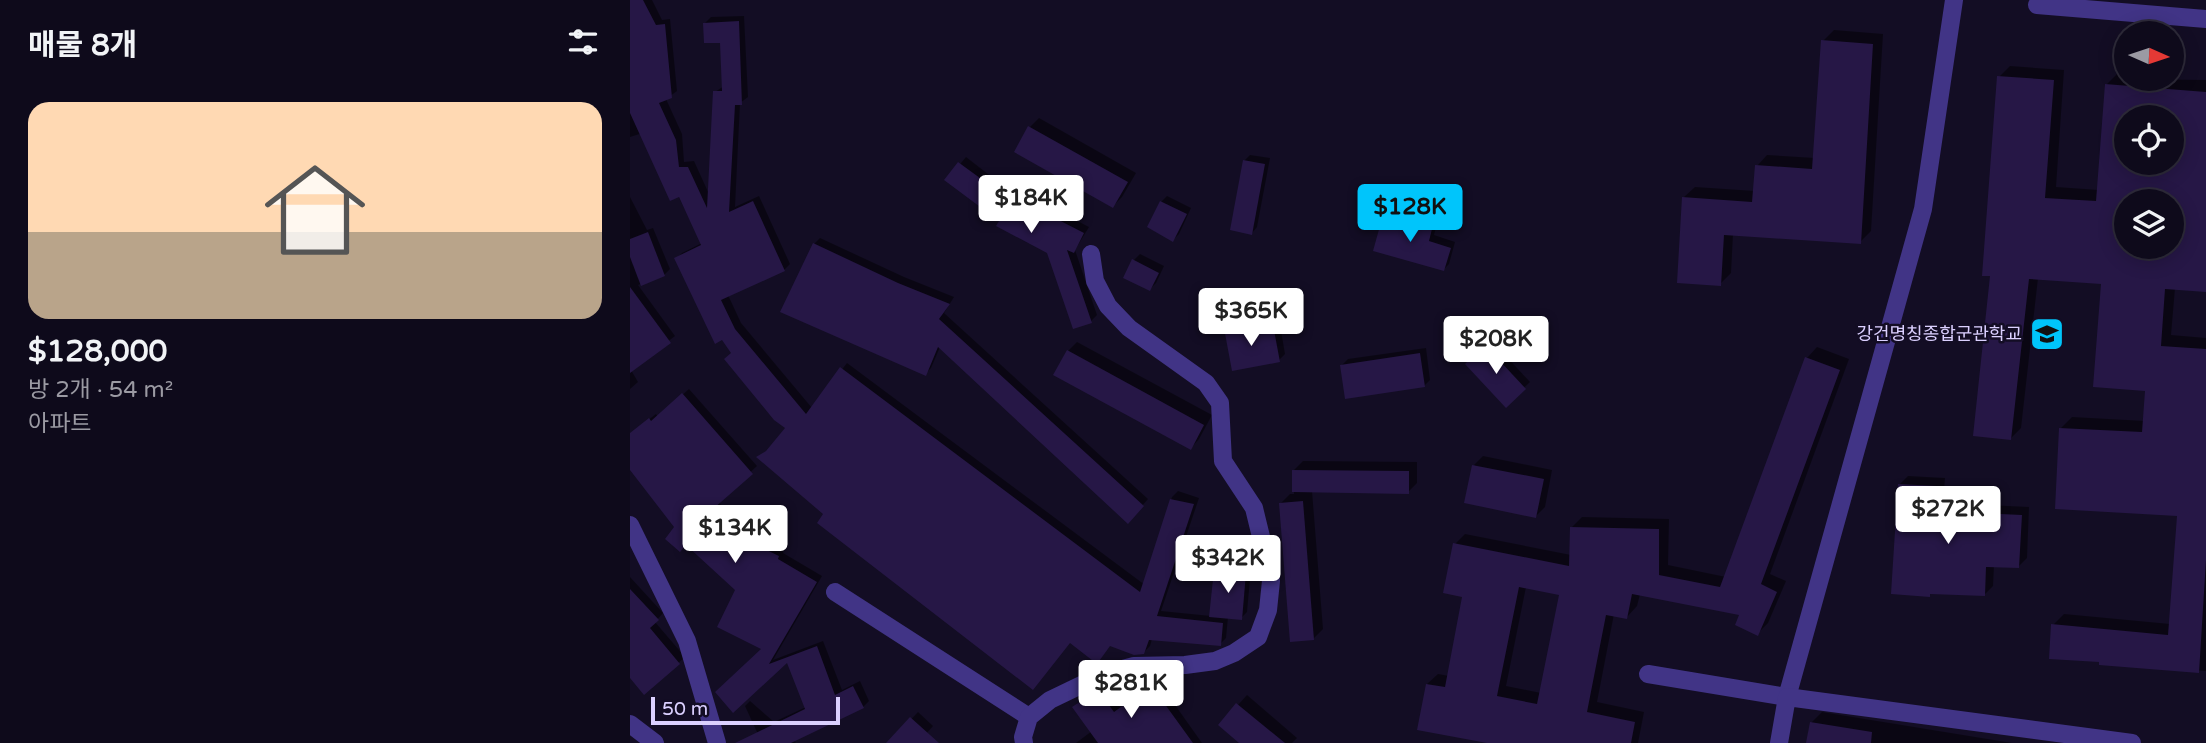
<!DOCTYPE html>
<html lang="ko">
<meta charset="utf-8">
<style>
body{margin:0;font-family:"Varela Round","Noto Sans KR",sans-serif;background:#1c1828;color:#f1f3f6;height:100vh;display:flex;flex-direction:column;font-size:26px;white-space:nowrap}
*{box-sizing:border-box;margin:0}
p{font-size:23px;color:#9b9aa3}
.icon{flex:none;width:38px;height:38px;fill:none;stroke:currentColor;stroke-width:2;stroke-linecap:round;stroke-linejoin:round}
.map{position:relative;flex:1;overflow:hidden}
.drawer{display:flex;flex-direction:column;background:#0e0a1b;width:630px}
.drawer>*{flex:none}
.needle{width:46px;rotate:93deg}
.tools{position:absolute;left:1484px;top:21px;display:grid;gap:14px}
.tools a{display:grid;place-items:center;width:70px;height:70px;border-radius:50%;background:#0e0a1b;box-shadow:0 4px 18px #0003,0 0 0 2px #2e2b3a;font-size:35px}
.scale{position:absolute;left:21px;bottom:18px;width:189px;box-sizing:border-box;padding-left:7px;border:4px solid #dbd0ff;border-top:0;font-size:19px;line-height:24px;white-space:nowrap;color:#dbd0ff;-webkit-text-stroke:5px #130d24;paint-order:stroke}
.price{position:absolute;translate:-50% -60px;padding:0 16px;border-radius:7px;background:#fff;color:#222;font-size:23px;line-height:46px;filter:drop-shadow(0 2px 4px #0008)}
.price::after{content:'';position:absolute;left:50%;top:42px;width:21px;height:16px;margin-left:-10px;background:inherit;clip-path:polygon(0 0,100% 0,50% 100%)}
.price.selected{background:#00c5fb;color:#111}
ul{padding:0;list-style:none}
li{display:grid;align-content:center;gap:14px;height:371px;padding:0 28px}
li+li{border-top:2px solid #2e2b3a}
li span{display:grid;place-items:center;height:217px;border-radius:21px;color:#555}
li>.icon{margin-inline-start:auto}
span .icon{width:126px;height:126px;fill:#fffc;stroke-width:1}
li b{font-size:30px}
h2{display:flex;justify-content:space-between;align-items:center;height:84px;padding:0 28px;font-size:30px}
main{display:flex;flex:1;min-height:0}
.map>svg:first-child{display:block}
.shadow{fill:#0007;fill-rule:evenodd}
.building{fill:#261746;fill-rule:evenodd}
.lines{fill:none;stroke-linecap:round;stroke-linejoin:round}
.minor{stroke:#413486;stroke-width:18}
.labels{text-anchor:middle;stroke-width:5;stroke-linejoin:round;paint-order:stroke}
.poi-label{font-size:18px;fill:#dbd0ff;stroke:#130d24;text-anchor:end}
</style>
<main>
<section class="drawer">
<h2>매물 8개<svg class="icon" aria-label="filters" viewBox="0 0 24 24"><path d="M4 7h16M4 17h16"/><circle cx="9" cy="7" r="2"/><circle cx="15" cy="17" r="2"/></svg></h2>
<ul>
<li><span style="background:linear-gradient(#ffd9b3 60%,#b9a48a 0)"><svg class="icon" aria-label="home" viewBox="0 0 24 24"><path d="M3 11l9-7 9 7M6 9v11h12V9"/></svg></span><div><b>$128,000</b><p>방 2개 · 54 m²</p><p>아파트</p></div></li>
</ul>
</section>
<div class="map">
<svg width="1576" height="743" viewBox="0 0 1576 743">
<rect width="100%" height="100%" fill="#130d24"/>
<g class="shadow">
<polygon points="0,0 22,0 32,20 40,19 47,91 36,99 52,134 54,162 64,161 79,194 85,92 94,86 91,41 75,23 81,17 114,16 118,97 110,103 105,207 129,196 160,264 154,270 98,295 111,323 182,408 217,363 515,585 542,497 548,491 569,498 531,611 581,616 586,571 592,565 621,568 617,612 611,618 598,617 596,638 590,644 522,639 520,646 513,653 481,645 441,642 196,514 129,457 142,447 158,428 103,352 46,259 52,253 72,243 16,132 0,137"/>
<polygon points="1204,30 1253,34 1241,231 1230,242 1103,234 1101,273 1090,284 1054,197 1065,187 1125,191 1127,166 1137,155 1185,158 1193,41"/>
<path d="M1380,66L1434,70L1426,187L1469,190L1476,85L1487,74L1496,75V79L1576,80V290L1545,288L1541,335L1576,338V671L1470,664L1471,660L1423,625L1434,614L1540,624L1549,514L1431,428L1442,417L1515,421L1517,389L1473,283L1408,278L1391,428L1380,439L1362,274L1369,77ZM1496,117H1542V163H1496ZM1496,201H1542V247H1496Z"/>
<polygon points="409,118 506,173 492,197 483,206 386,151 400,127"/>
<polygon points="620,155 640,158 627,227 622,233 614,161"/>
<polygon points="336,157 385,195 389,191 459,227 445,250 467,315 461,321 419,252 317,180"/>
<polygon points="537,196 561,208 549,234 543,240 531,202"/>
<polygon points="0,197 17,230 23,228 40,269 34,275 8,285 45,336 1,370 8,382 0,389"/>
<polygon points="761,210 807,223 804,235 825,242 819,264 813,270 755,216"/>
<polygon points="190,238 274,277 324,297 314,313 518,499 498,522 310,347 301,368 295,374 184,244"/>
<polygon points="510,254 534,266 526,283 520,289 496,277 504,260"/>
<polygon points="624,319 626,330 650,325 655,354 649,360 596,329 602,323"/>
<polygon points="862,341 900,382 876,405 838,364"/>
<polygon points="447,342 582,415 569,439 561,448 426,374 438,351"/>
<path d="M1187,347L1219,359L1140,574L1156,581L1138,623L1128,633L1111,614L1010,594L1007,606L997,617L984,614L967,702L1014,712L1008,743H862L797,684L808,674L819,676L834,595L825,544L835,534L941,555V528L952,517L1039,519L1038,565L1096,577L1177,358ZM896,587L931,593L911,693L876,686Z"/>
<polygon points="796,348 800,380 794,386 712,365 718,359"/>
<polygon points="59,389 127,466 88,502 124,535 154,549 153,553 192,576 143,660 193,641 212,690 230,681 239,701 233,707 163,740 166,743 132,743 115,706 120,701 144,722 176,707 158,660 103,710 134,649 108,589 47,527 0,467 0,434 26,414 28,417"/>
<polygon points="853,456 922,470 915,507 906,516 844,465"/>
<polygon points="673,461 787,462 787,483 778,492 682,491 693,629 684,638 651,503 660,494 664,494 664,470"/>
<polygon points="1278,476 1315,478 1313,503 1399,507 1397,558 1389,566 1364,565 1363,586 1354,595 1302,592 1299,595 1270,484"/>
<polygon points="0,577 33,613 25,622 55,657 15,692 0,675"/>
<polygon points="528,681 572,743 446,743 462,731 445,707 450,701 475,685 490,707"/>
<polygon points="617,695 667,738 662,743 612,743 590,725"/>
<polygon points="288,712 303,726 288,743 259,743"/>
<polygon points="1192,712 1382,743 1178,743 1182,722"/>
</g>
<g class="building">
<polygon points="0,0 13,0 26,25 35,24 42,98 29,103 46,140 49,167 58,167 77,208 83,91 92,91 90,43 74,43 73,23 109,21 112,105 105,105 99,212 123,201 155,271 91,300 105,329 176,414 210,367 510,592 540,499 564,504 527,616 593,623 591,646 519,640 514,654 504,655 480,646 467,664 440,643 403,690 187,523 193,514 126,457 136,451 155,428 144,420 94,359 101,353 92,340 85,344 44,258 71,245 49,197 40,201 0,113"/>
<polygon points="1191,40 1243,44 1231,244 1094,235 1091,286 1047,283 1052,197 1122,202 1125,165 1182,169"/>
<path d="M1367,76L1424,80L1415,198L1466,201L1475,84L1576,92V292L1535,289L1531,346L1576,349V560L1569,673L1469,665V662L1419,659L1421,624L1538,635L1547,516L1425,509L1429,428L1512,432L1515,391L1463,387L1471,284L1399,279L1381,440L1343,436L1360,276H1352ZM1496,117H1542V163H1496ZM1496,201H1542V247H1496Z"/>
<polygon points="398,126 498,182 483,208 384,152"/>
<polygon points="613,160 635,164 622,235 600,230"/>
<polygon points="328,162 380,200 382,196 454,233 444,253 437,250 462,323 443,329 417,253 366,226 369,221 314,180"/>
<polygon points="530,201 557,214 543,242 517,227"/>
<polygon points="753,215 802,229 799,241 821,248 814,271 743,251"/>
<polygon points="18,232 35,276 11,286 0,257 0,239"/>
<polygon points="183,243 268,283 320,304 309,319 514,506 498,524 308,347 296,376 150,312"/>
<polygon points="502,259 529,273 520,291 493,278"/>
<polygon points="0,287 41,343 0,373"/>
<polygon points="619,324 621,335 644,330 650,362 602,371 594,328"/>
<polygon points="855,345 896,389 876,408 835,364"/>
<polygon points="437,350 574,425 561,450 423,375"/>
<polygon points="790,353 795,387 715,399 710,365"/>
<path d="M1175,357L1210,370L1131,584L1147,592L1128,636L1105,625L1109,615L1002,594L997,619L976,615L957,712L1005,722L1001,743H857L787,730L796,684L815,687L832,597L813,593L823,543L939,566L940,527L1029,529V575L1090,587ZM889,587L929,595L907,704L867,696Z"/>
<polygon points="52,393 123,474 83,509 118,541 149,556 148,559 187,582 139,664 187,646 205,695 223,686 234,708 161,743 105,743 175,709 157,663 103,713 85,692 131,649 87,627 105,590 56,545 50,552 35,539 44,527 0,470 0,433 19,418 21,421"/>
<polygon points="842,465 914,479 906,518 834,503"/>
<polygon points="662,470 779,471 779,494 662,492"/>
<polygon points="1268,484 1307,486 1306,511 1392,515 1389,568 1356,567 1355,596 1300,594 1300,597 1261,594"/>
<polygon points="673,501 684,640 660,642 649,503"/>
<polygon points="584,570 616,573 612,620 579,617"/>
<polygon points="0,589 29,620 20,628 50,664 14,695 0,678"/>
<polygon points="521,685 563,743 468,743 442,707 468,690 484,712"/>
<polygon points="606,703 655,743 609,743 588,725"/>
<polygon points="280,717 309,743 256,743"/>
<polygon points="1180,722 1242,732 1241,743 1176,743"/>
</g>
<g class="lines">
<g class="minor">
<polyline points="1407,5 1576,19"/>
<polyline points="0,525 57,641 87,743"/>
<polyline points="205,592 399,717"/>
<polyline points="1018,674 1157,697 1293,209 1324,0"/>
<polyline points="0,724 25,743"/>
<polyline points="394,743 393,737 399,717 420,700 474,674 504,666 555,665 585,661 604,653 628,637 638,610 641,581 633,545 624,508 593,461 590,403 576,383 499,328 478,306 465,281 461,254"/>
<polyline points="1149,743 1157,697 1502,743"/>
</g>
</g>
<defs>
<g id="university-square" transform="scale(1.75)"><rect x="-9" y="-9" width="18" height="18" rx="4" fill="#00c5fb" stroke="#130d24"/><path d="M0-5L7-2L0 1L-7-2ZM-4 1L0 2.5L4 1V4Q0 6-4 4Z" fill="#111"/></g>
</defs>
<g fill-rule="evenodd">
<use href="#university-square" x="1417" y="334"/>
</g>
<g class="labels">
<g class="poi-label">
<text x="1392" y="340">강건명칭종합군관학교</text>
</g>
</g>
</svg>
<div class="tools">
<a><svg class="needle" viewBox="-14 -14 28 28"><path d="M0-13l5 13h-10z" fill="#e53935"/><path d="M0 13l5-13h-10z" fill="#9b9aa3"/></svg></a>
<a><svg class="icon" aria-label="locate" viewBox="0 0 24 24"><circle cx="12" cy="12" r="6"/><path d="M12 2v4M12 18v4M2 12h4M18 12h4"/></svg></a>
<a><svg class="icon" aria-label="layers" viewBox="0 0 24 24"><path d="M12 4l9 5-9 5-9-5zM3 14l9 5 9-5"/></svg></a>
</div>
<div class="scale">50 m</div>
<b class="price" style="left:401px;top:235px">$184K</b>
<b class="price selected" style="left:780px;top:244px">$128K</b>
<b class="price" style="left:621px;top:348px">$365K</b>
<b class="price" style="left:866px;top:376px">$208K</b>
<b class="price" style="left:1318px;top:546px">$272K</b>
<b class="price" style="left:105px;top:565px">$134K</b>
<b class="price" style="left:598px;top:595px">$342K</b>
<b class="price" style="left:501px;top:720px">$281K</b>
</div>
</main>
